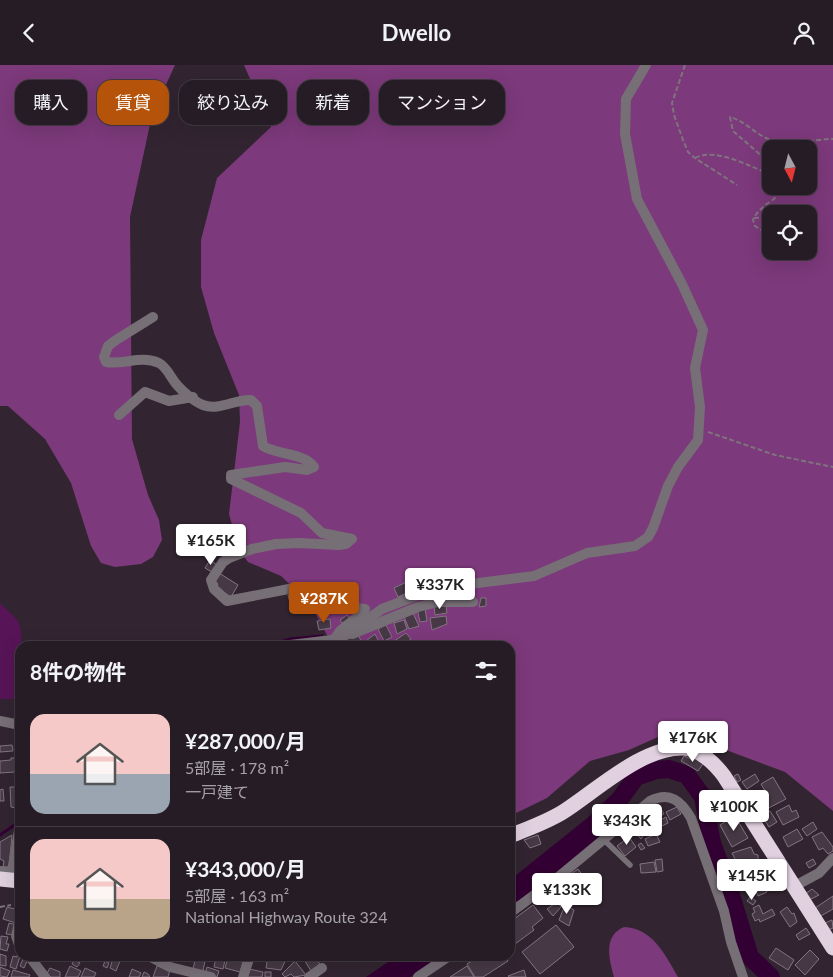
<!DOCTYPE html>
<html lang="ja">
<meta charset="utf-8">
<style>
body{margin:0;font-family:Lato,"Noto Sans JP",sans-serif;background:#322932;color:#f1f3f6;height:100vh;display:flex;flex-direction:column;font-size:19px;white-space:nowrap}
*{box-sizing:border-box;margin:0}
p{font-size:16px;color:#a4a1a7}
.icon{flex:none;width:28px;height:28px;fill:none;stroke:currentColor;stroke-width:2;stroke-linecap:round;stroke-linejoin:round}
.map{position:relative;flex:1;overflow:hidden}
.side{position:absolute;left:15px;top:576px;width:500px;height:320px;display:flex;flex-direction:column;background:#261c25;border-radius:15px;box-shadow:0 5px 20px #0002,0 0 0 1px #423a42}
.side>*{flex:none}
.hud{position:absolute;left:15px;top:15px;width:500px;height:45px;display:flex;gap:10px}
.needle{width:32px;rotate:173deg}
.buttons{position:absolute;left:762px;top:75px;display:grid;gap:10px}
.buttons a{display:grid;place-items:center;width:55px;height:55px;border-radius:10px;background:#261c25;box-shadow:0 5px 20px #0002,0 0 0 1px #423a42;font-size:25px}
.price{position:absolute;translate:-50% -42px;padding:0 11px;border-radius:5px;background:#fff;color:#222;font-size:16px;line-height:32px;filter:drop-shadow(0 1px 2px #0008)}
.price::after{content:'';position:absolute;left:50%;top:30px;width:15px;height:11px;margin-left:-8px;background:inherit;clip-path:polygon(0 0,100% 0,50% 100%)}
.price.current{background:#b45309;color:#fff}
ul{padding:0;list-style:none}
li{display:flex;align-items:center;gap:15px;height:125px;padding:0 15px}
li+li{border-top:1px solid #423a42}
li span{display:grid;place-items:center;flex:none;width:140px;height:100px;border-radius:15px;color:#555}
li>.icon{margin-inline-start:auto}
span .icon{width:60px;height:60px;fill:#fffc;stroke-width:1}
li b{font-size:21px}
h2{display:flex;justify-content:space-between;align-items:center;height:60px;padding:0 15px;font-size:21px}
.tag{padding:0 18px;border-radius:15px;background:#261c25;box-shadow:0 5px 20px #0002,0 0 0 1px #423a42;font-size:18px;line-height:45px}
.tag.current{background:#b45309;color:#fff}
header{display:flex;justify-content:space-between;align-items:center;height:65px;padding:0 15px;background:#261c25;font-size:22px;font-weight:700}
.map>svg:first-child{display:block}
.green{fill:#571457}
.forest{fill:#7c397b;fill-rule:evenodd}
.water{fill:#320032}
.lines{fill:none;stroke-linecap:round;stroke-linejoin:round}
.stream{stroke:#320032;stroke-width:3}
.river{stroke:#320032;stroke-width:18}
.building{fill:#463945;stroke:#847483}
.path{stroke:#7f747e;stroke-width:2;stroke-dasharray:5 2.5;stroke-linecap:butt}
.lane{stroke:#766f76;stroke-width:5.5}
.street{stroke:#766f76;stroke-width:10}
.highway{stroke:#e1d0e0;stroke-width:15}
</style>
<header><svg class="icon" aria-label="back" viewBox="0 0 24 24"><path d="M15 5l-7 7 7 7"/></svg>Dwello<svg class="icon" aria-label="person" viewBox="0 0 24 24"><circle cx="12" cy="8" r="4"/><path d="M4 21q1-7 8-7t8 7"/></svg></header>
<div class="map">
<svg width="833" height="912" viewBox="0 0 833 912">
<rect width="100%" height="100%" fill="#322531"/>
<path class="green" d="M0,538C5,544 16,551 19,558C25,574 20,617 15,634H0Z"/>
<g class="forest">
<polygon points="0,0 175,0 152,50 130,152 132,374 148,430 159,455 162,475 153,492 141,499 115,502 101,498 91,481 71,418 45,374 8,341 0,341"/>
<path d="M244,0H833V746L785,707L718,682L696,667H669L629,685L590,696L547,733L510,751V581H333L310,539L281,511L248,497L239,485L229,449L240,357L239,330L214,268L201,222V175L217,113L271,62ZM771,84H809V121H771ZM771,149H809V186H771Z"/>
<path d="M624,862C652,863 665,889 678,912H614C609,893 603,871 624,862Z"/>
</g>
<g class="water">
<polygon points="611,734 621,745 602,770 547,817 510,843 510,815"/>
<polygon points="397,891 440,891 410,912 366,912"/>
</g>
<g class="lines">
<g class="stream">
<polyline points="268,581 290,574 322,571"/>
<polyline points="0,770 16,759 20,743"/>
</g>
<polyline class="river" points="598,755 620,734 636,712 656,705 669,704 687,710 703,732 712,778 729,824 750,892 771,912"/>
</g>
<g class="building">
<polygon points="210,495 217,500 212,507 205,503"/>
<polygon points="219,508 238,520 231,532 216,522 218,519 214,516"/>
<polygon points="413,514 417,523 398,532 394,523"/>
<polygon points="304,525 307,538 291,542 288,530"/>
<polygon points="320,531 321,535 312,537 312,533"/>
<polygon points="481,533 486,533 486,541 479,542"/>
<polygon points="446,540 447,548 435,550 434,541"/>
<polygon points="425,543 427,556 420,557 417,544"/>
<polygon points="412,546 419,561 409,564 403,549"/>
<polygon points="347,550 350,554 342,558 340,555"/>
<polygon points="446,551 447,559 432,565 430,553"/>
<polygon points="330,554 331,563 319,565 317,556"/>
<polygon points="404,555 407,564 397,569 394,558"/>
<polygon points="386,560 392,572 384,576 378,564"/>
<polygon points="406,568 411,574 402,581 392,581 390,579"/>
<polygon points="375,569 380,579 369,581 366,576"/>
<polygon points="358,570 364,581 346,581 344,575"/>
<polygon points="12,680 13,686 0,687 0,681"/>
<polygon points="684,691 691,694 693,691 703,699 698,706 681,696"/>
<polygon points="11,693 15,693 15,707 0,708 0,696 11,695"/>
<polygon points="738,709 741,715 737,717 734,711"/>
<polygon points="755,709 759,716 747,724 742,717"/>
<polygon points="773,712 786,734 759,748 754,740 768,731 761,719"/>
<polygon points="10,722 18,722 16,743 11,742"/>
<polygon points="3,724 4,736 0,736 0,725"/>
<polygon points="722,730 725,735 715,741 712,735"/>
<polygon points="725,736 734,751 722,757 714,742"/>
<polygon points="659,740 664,749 652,755 647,746"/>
<polygon points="789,740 792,747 796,745 799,752 783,760 776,747"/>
<polygon points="677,742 681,749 670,755 666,747"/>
<polygon points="770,746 777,757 769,762 762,751"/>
<polygon points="735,751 748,773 732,782 720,760"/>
<polygon points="666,752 668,758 654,765 652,760 660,758 659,756"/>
<polygon points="643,756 649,763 641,774 633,765"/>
<polygon points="813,757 817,764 807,771 802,764"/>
<polygon points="797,764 803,774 788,782 783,772"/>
<polygon points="822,767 833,782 833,786 828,789 823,783 819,785 812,772"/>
<polygon points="656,769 660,777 648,781 645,774"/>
<polygon points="12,770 9,802 3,802 4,796 0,794 0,777"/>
<polygon points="538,770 541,779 530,783 524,775"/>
<polygon points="629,772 636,782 625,791 617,781"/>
<polygon points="641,778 645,783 641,785 638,780"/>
<polygon points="751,782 754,789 758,790 758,799 763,811 748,820 732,788"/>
<polygon points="662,794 663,806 657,807 655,795"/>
<polygon points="813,794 816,799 809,803 806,798"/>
<polygon points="654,797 656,807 641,808 640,799"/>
<polygon points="578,804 588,818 578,825 568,811"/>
<polygon points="565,812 576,828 570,832 559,817"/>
<polygon points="557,819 567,833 560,838 550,824"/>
<polygon points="764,821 767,827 758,831 755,825"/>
<polygon points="812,824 819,830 809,835 805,829"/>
<polygon points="833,831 833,844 819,852 815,843"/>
<polygon points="750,832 756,836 753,840 747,836"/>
<polygon points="557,837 561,842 553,851 547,844"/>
<polygon points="533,840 543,853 532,862 534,865 515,879 510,873 510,857"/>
<polygon points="565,840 574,845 569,861 559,855"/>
<polygon points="759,840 763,849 772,844 775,850 760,857 759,854 755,856 752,849 755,847 753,843"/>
<polygon points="7,842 19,845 16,858 3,854"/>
<polygon points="787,842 792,849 794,848 797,857 790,862 780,847"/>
<polygon points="832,855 833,863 828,865 825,858"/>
<polygon points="9,858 17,860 14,870 6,869"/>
<polygon points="556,860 574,882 540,909 522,887"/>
<polygon points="806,863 810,869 799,875 796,870"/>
<polygon points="1,871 8,872 6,879 9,879 7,886 0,884"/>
<polygon points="776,883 794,895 788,905 769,893"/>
<polygon points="810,885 819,894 805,910 795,900"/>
<polygon points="18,887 20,891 16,904 10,902 13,891 17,892"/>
<polygon points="0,889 6,891 6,901 0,900"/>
<polygon points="109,891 122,891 116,906 110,903 112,897 107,895"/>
<polygon points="163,891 173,891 170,898 162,895"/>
<polygon points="175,891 184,891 182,896"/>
<polygon points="196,891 206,891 203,906 193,904"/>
<polygon points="213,891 226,891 223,904 214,902 216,892"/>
<polygon points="268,891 287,892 281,905 266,903"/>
<polygon points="302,891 313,891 320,899 311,906"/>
<polygon points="480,891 505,891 508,896 483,912 475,912 467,899"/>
<polygon points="24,892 28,894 24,903 20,901"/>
<polygon points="228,893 243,897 240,907 225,903"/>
<polygon points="74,895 80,898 77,902 72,899"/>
<polygon points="105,896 109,898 107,903 103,901"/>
<polygon points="295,896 306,910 294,912 291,909 285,912 282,909"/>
<polygon points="70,901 81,906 78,912 65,912"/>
<polygon points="157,901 170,905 168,912 153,912"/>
<polygon points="467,901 474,912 450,912"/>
<polygon points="0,902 10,906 7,912 0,911"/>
<polygon points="207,902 219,906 217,912 205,909"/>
<polygon points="50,903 60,907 60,912 51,912 47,908"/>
<polygon points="85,903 96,908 94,912 81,912"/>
<polygon points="132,904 141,908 139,912 129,912"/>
<polygon points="249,904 263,907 262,912 247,912"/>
<polygon points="13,905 30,910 29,912 11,912"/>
<polygon points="524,905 526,912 509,912 508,911"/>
<polygon points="144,907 148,909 150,912 142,912"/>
<rect x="265" y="907" width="6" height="5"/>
</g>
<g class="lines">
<g class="path">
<polyline points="685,0 672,38 674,50 683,75 688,87 695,93 737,120"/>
<path d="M695,93C715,82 752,102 771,110"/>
<path d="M771,99L733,66L730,52C745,56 756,70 771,75C791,82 812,74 833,74"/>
<polyline points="754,153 771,152"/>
<path d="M771,171L755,161L753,155C758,141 778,135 786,121"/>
<polyline points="793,186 797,192"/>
<polyline points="708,367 775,390 833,402"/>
<polyline points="17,667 17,705 20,714"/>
<polyline points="0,842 11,840"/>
</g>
<polyline class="lane" points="604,775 630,800"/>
<g class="street">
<path d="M153,252L116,275L108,281L104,292L106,297C124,300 141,290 159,298C168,303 171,314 178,321C183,327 195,337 203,340C218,346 236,334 251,335L257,341L263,381C277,390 305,388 314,402L307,405L285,402L231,410V414L301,448L322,468L352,474L346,479L339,480L299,478L276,479L252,484L229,493L223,497L211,515L214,524L227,536L299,522L317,525L345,542L365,544L364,547L340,566L333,576"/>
<polyline points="119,350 145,327 169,336 193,332"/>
<polyline points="352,569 418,542 438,537 473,537"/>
<polyline points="282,581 340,574 382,544 421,529 462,520 534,511 587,488 635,481 648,472 653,463 668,421 678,402 698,375 700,342 695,303 703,265 682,219 637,134 625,69 626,34 646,0"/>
<polyline points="0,656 15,659"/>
<polyline points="0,806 12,807 20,759"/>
<polyline points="793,822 819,808 833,793"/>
<polyline points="20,835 20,839"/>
<path d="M510,848L557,813L650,736C670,726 681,736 691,753L724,846L731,877L743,912"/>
<polyline points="20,854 16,871 20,882"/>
<polyline points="29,891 45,912"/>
<polyline points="149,891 170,902 211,912"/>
<polyline points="243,912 250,891"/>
<polyline points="309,912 322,903"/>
<polyline points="418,912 449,891"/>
</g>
<g class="highway">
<path d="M510,771C529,763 550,756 566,745C598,724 644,681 684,683C700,684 715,699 724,711L833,883"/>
<polyline points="0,814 20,816"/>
</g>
</g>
</svg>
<div class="buttons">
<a><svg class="needle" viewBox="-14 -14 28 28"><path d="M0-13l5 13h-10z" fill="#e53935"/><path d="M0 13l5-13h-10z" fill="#a4a1a7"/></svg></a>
<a><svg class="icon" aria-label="locate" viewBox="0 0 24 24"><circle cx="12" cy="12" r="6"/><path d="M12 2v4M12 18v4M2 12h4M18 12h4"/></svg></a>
</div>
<b class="price" style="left:211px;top:501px">¥165K</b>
<b class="price" style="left:440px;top:545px">¥337K</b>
<b class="price current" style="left:324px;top:559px">¥287K</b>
<b class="price" style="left:693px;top:698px">¥176K</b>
<b class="price" style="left:734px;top:767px">¥100K</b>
<b class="price" style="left:627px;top:781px">¥343K</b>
<b class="price" style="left:752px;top:836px">¥145K</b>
<b class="price" style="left:567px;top:850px">¥133K</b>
<div class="hud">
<a class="tag">購入</a>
<a class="tag current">賃貸</a>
<a class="tag">絞り込み</a>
<a class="tag">新着</a>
<a class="tag">マンション</a>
</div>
<section class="side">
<h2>8件の物件<svg class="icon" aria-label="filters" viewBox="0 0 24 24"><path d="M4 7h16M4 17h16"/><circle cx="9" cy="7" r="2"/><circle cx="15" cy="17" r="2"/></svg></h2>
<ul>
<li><span style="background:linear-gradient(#f6c9c9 60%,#9aa5b1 0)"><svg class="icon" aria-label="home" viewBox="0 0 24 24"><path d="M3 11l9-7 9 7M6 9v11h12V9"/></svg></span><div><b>¥287,000/月</b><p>5部屋 · 178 m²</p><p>一戸建て</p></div></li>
<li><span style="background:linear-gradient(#f6c9c9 60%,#b9a48a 0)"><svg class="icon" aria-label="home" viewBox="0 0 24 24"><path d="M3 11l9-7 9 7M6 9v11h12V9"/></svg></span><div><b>¥343,000/月</b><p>5部屋 · 163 m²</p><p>National Highway Route 324</p></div></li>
</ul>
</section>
</div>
